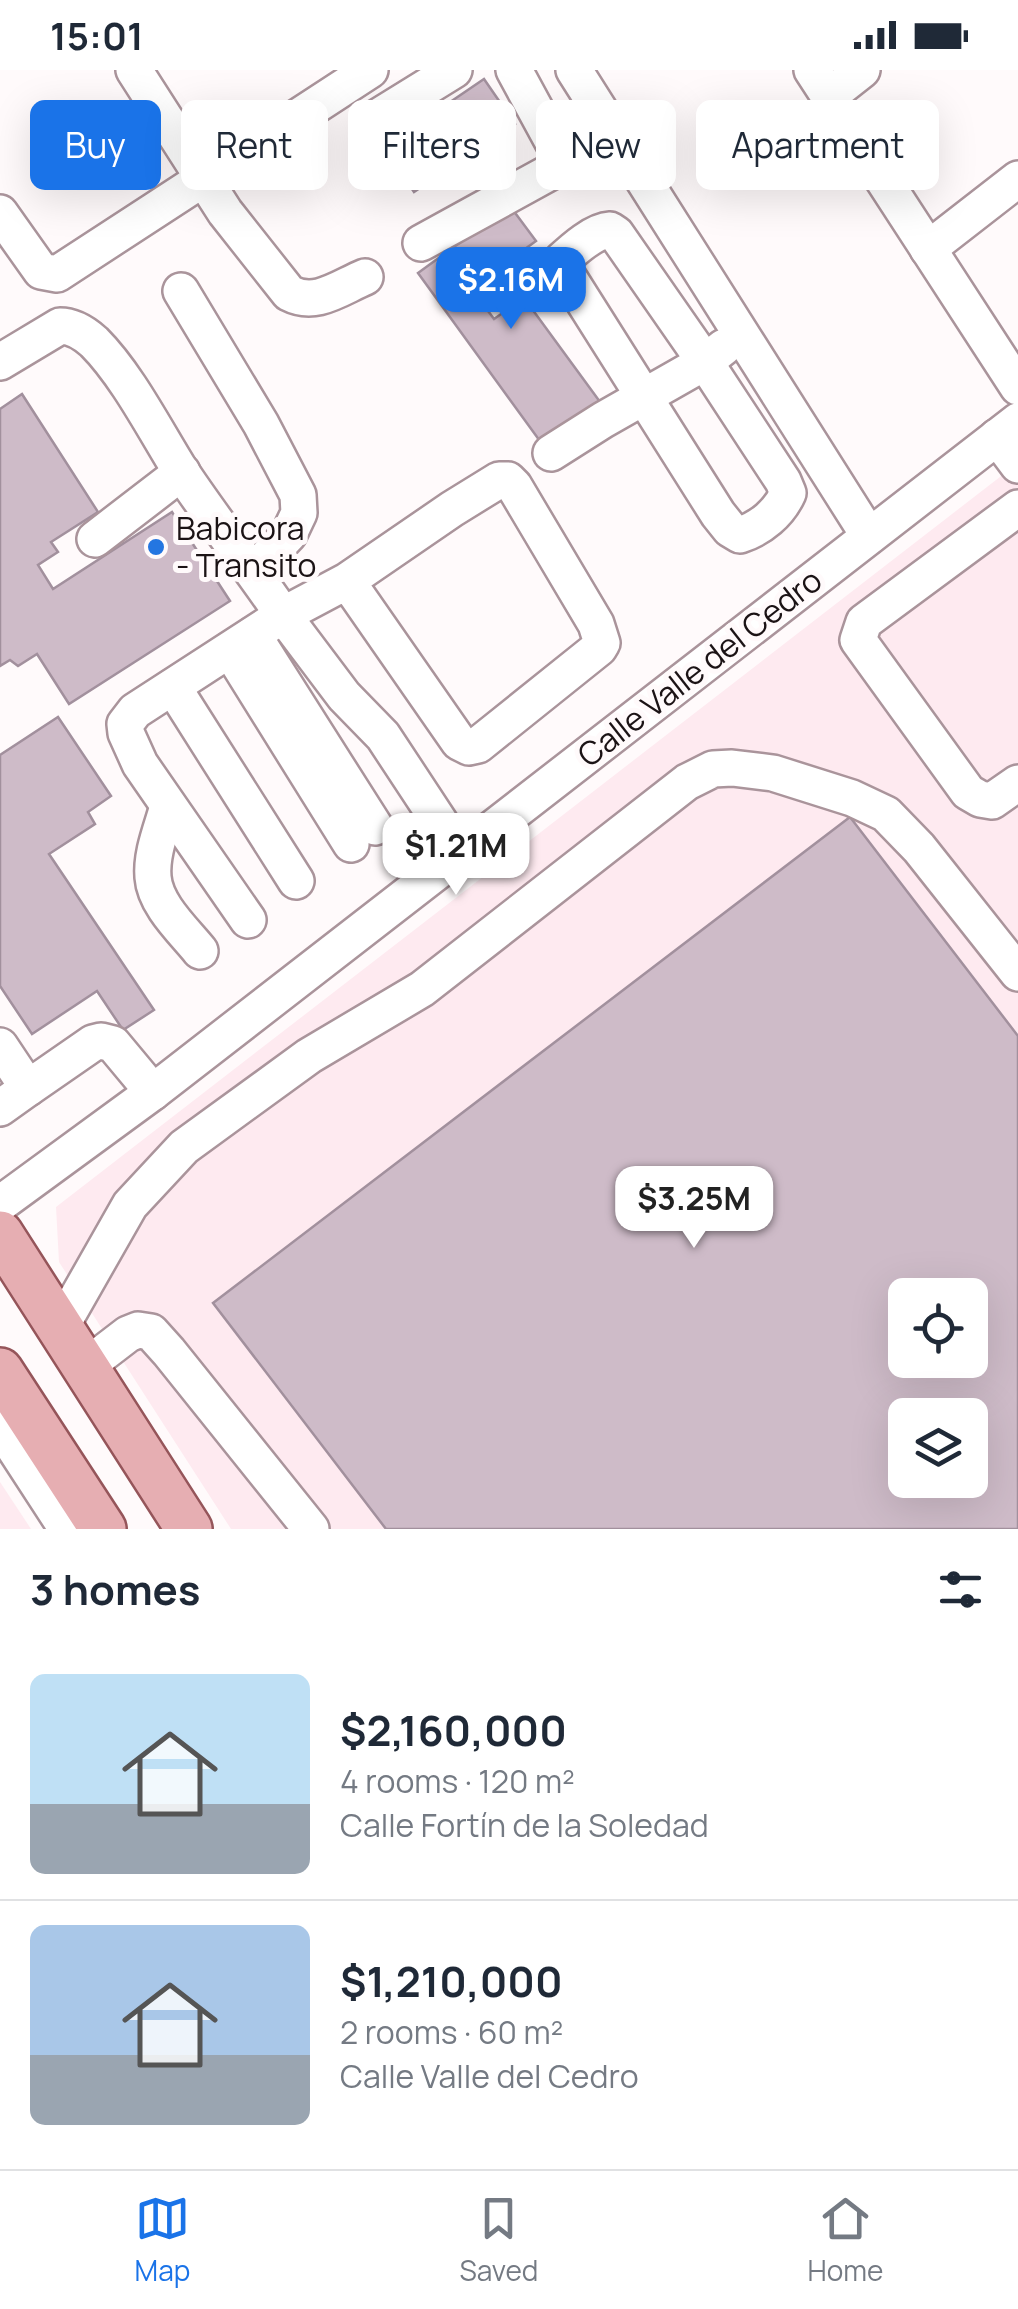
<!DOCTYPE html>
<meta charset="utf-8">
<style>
body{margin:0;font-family:Manrope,sans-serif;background:#f6f6f7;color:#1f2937;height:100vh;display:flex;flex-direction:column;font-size:38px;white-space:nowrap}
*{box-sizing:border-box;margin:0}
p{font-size:32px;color:#747a83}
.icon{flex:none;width:55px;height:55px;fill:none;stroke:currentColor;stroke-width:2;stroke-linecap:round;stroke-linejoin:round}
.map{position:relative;height:1459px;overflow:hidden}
.details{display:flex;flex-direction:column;background:#fff;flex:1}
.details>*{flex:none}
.hud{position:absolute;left:30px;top:30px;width:960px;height:90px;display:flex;gap:20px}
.tools{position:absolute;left:888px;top:1208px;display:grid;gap:20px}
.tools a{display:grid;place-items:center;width:100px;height:100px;border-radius:15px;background:#fff;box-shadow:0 10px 40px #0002;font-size:50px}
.price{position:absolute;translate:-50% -85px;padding:0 22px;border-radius:20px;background:#fff;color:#222;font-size:32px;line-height:65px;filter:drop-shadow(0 2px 5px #0008)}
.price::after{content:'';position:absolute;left:50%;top:60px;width:30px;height:22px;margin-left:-15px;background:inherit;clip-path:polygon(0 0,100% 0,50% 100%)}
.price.active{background:#1a73e8;color:#fff}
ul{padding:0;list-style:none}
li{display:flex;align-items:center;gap:30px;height:250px;padding:0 30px}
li+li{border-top:2px solid #e0e1e3}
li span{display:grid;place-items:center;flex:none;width:280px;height:200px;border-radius:15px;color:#555}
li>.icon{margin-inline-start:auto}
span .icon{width:120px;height:120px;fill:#fffc;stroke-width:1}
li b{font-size:42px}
h2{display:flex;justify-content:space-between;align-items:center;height:120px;padding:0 30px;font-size:42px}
.chip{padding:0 35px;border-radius:15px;background:#fff;box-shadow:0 10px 40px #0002;font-size:35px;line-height:90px}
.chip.active{background:#1a73e8;color:#fff}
.status{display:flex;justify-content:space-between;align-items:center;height:70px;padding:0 50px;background:#fff;direction:ltr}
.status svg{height:28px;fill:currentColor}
.menu{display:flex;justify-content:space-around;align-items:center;height:140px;border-top:2px solid #e0e1e3;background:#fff;font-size:28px;color:#747a83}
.menu a{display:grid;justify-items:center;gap:5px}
.menu .active{color:#1a73e8}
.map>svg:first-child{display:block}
.built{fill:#feeaf0;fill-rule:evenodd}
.building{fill:#cebbc8;stroke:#a2909d;stroke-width:2.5;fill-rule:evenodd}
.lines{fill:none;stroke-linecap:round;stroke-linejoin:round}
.minor-casing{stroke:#aa949b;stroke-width:40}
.major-casing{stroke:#95555a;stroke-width:50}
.minor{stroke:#fff;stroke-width:35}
.major{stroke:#e6aeb2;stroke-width:45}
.poi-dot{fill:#2476e1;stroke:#fffafb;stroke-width:4}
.labels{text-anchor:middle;stroke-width:10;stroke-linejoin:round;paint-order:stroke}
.poi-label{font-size:32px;fill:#1b1315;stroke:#fffafb;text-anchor:start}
.street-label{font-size:32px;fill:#1b1315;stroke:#fffafb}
</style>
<div class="status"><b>15:01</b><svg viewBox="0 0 49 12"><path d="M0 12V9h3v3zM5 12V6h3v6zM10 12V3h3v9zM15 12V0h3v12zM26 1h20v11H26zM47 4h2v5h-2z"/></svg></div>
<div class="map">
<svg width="1018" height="1459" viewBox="0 0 1018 1459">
<rect width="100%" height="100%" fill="#fffafb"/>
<g class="built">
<path d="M1018,393V1459H231L59,1192L56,1137ZM905,1225H970V1290H905ZM905,1345H970V1410H905Z"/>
<polygon points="0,1412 31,1459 0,1459"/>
</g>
<g class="building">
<polygon points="484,9 515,54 414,122 384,77"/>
<polygon points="510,136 536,171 471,218 494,249 524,228 603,336 545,378 418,203"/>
<polygon points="22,324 98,442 51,472 58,482 38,495 53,519 172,442 230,531 69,634 37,584 18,596 10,590 0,596 0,339"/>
<polygon points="58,647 111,726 88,742 95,754 49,784 154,940 123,960 97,921 32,964 0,916 0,685"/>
<path d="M850,747L1018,966V1459H386L213,1233ZM905,1225H970V1290H905ZM905,1345H970V1410H905Z"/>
</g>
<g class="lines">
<g class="minor-casing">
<g id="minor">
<path d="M134,0L225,142L289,223C316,237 339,218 365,207"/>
<polyline points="574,0 869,466"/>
<polyline points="812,0 1018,317"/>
<polyline points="829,26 862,0"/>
<polyline points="370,52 454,0"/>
<polyline points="0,143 41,201 57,204 370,0"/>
<path d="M610,160L616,164L705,292L783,411L788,423C779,443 761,458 740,465L730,459L718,444L562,197V190C574,179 594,161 610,160Z"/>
<polyline points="421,173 565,94 514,0"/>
<polyline points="928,179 1018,109"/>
<polyline points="181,221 261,354 298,425 299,443 289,464 254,501"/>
<path d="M0,292L60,256C73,256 84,263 94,272C127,305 155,360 180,400C213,450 250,496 283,545L347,511L452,439L499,410H508L514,416L596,554L602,573L599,578L478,675L469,677L459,672L347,511"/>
<polyline points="997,367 1018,395"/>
<polyline points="551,383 603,350 705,292 724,277"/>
<polyline points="1018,438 864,552 858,570 968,722 980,729 992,731 1018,713"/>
<polyline points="95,469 182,402"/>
<polyline points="253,565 375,757"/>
<polyline points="230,580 351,774"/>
<polyline points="173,617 296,811"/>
<path d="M168,736C162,758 151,783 153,807C155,835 184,861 200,881"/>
<polyline points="248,850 140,694 126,663 125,654 135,641 283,545 344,626 383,666 460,783"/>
<polyline points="0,976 28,1018 93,973 101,971 113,974 153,1022"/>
<polyline points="0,1038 28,1018"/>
<polyline points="0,1134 153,1022 1018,351"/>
<polyline points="60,1258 130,1135 184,1077 309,986 422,919 687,712 713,699 732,698 773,703 852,728 886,744 919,778 1018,903"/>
<polyline points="85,1297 128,1264 138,1260 151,1262 169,1282 311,1459"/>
<polyline points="0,1356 67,1459"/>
</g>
</g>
<g class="major-casing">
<g id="major">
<polyline points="0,1164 189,1459"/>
<polyline points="0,1301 103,1459"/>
</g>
</g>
<use href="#minor" class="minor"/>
<use href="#major" class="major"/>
</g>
<circle class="poi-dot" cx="156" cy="477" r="10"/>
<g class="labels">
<g class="poi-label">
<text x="176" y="470">Babicora<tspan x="176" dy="37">- Transito</tspan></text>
</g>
<g class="street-label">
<text transform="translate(700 598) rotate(-38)" y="11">Calle Valle del Cedro</text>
</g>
</g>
</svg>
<div class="tools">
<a><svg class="icon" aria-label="locate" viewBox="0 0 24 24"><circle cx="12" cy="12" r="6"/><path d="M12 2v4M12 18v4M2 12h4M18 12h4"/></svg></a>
<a><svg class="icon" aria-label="layers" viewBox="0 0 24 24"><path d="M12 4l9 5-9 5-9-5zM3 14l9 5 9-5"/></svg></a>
</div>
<b class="price active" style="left:511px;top:262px">$2.16M</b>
<b class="price" style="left:456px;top:828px">$1.21M</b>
<b class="price" style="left:694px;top:1181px">$3.25M</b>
<div class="hud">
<a class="chip active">Buy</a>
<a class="chip">Rent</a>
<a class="chip">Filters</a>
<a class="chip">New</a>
<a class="chip">Apartment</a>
</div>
</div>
<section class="details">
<h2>3 homes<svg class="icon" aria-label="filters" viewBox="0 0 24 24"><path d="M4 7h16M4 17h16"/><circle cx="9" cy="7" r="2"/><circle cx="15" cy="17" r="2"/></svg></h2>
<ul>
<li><span style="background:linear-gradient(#bfe0f5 65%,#9aa5b1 0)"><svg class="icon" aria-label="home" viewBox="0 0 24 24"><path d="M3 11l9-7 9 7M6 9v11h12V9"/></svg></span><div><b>$2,160,000</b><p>4 rooms · 120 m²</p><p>Calle Fortín de la Soledad</p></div></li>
<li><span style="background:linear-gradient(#a9c7e8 65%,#9aa5b1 0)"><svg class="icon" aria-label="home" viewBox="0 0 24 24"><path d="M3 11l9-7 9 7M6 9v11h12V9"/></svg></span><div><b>$1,210,000</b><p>2 rooms · 60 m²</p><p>Calle Valle del Cedro</p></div></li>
</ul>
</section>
<nav class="menu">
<a class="active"><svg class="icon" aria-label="map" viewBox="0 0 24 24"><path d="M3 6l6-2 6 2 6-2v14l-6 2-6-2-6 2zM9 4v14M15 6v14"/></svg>Map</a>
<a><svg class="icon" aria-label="saved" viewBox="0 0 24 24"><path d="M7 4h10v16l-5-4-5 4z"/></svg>Saved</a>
<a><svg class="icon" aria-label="home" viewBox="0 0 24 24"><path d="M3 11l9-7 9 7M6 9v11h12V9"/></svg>Home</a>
</nav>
